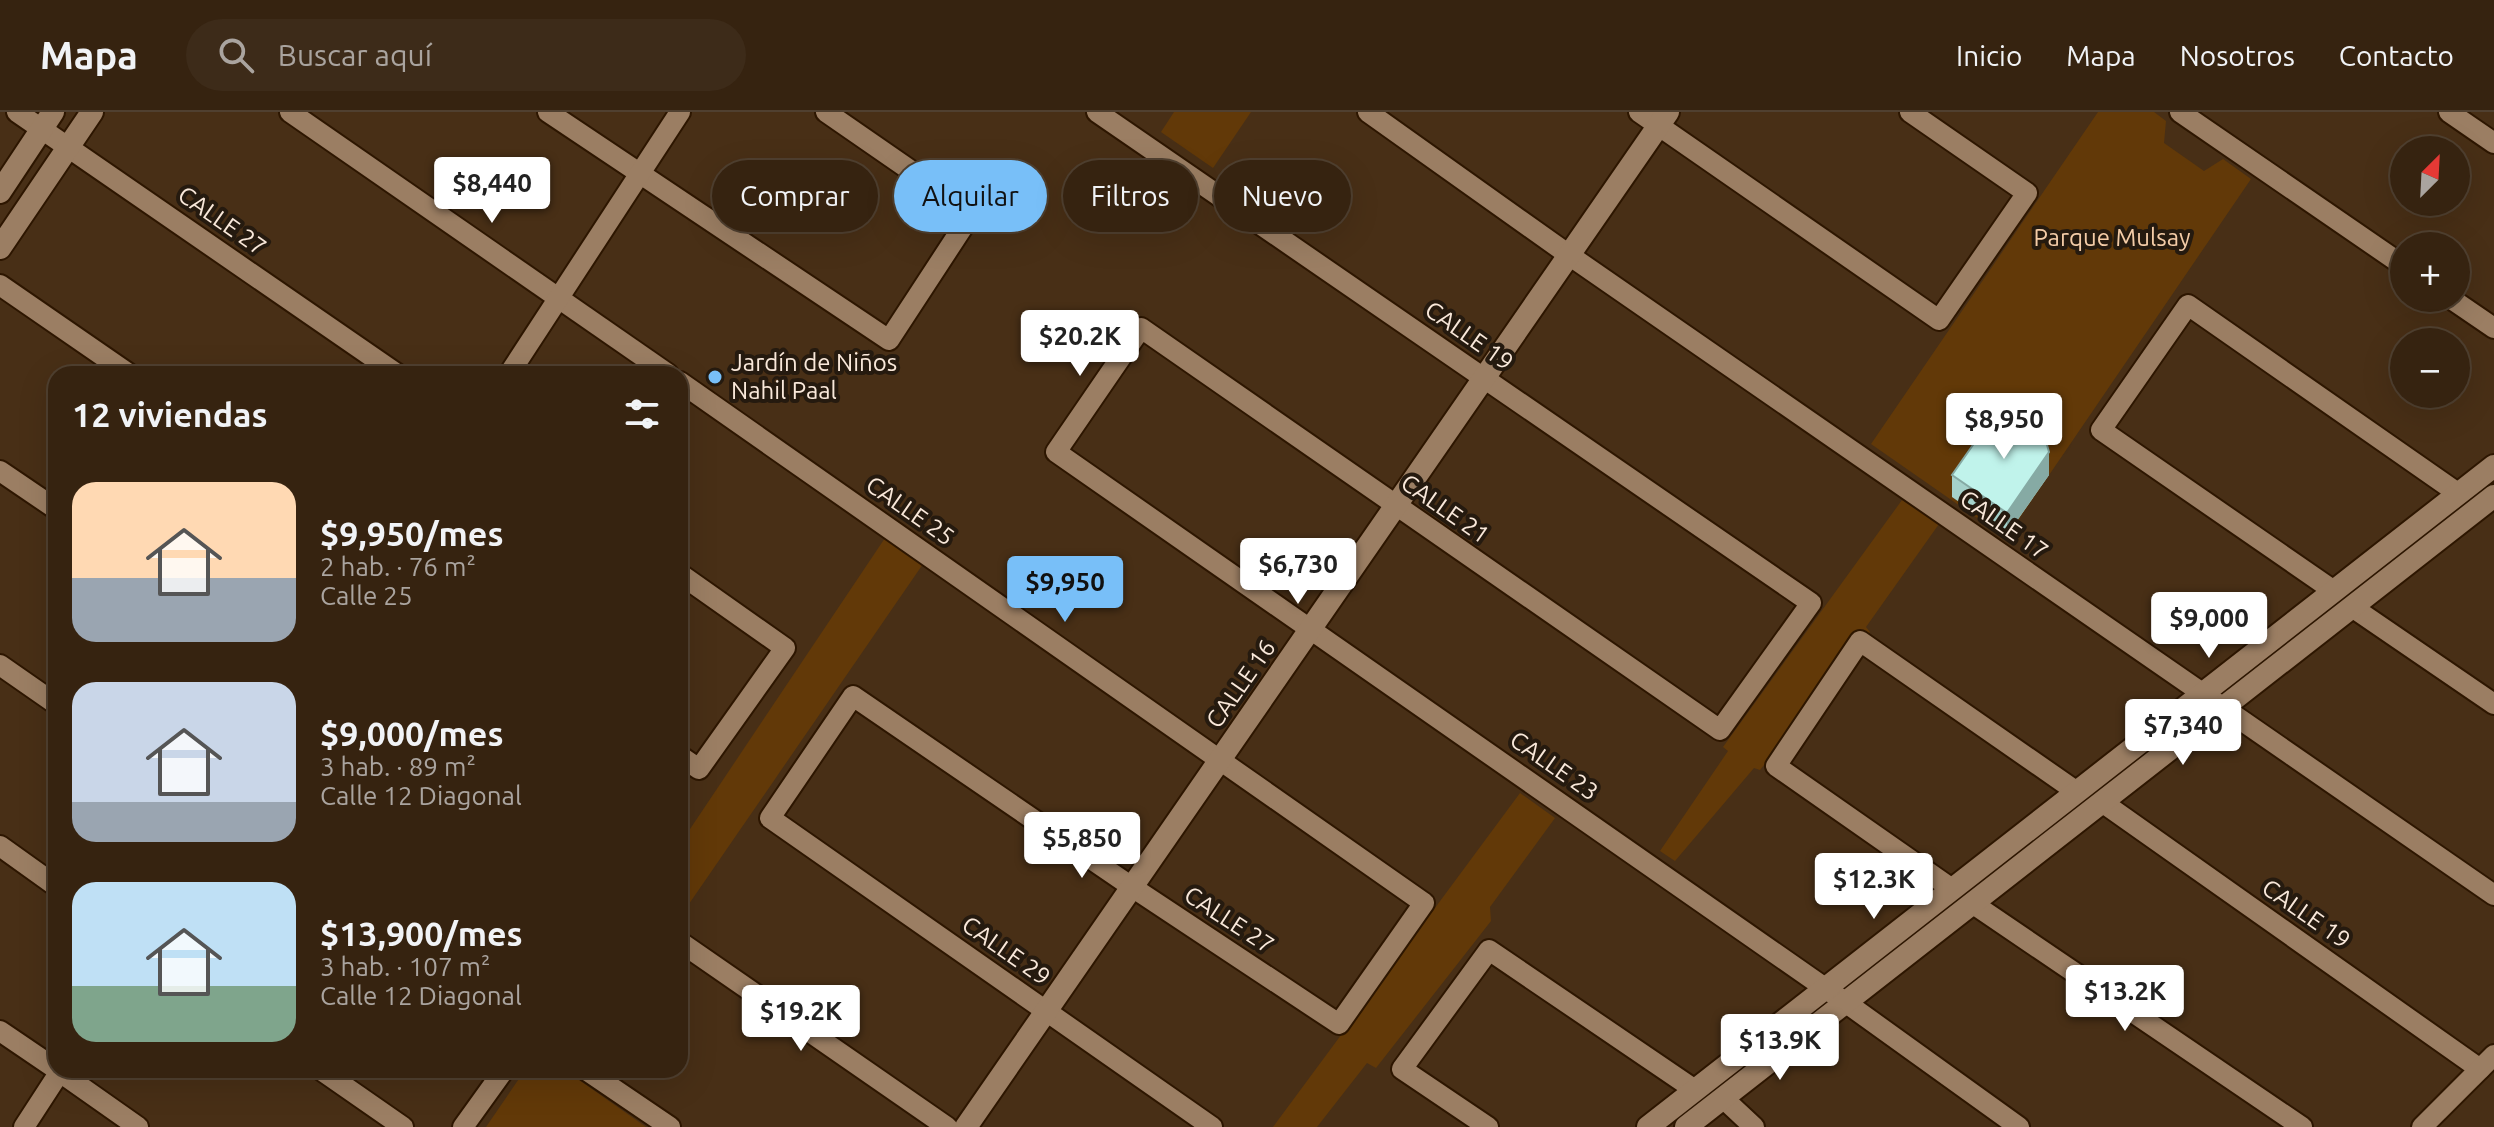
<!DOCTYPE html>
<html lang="es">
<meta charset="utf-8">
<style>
body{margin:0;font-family:Ubuntu,sans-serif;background:#3d2b19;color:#f1f3f6;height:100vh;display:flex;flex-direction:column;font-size:30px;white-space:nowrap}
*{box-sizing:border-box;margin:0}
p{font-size:26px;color:#aaa49f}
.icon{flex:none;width:44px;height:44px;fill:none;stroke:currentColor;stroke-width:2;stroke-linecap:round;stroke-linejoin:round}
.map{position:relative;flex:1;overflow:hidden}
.sheet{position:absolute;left:48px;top:254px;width:640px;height:712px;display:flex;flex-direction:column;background:#362310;border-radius:24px;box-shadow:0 8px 32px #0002,0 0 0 2px #504030}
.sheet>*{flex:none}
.top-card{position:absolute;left:712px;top:48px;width:760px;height:72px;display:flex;gap:16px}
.needle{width:52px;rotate:24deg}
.fabs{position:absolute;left:2390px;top:24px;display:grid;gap:16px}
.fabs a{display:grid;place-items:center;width:80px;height:80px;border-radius:50%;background:#362310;box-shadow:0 8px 32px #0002,0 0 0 2px #504030;font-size:40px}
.price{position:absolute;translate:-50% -68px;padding:0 18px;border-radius:8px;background:#fff;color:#222;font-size:26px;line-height:52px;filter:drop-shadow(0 2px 4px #0008)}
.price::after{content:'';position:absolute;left:50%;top:48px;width:24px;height:18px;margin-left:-12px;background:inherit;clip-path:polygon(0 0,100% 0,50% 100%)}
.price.current{background:#78bff8;color:#111}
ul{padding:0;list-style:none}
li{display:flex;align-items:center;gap:24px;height:200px;padding:0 24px}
li span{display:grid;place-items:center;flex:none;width:224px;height:160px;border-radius:24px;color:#555}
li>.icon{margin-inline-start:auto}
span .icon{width:96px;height:96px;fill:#fffc;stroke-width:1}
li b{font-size:34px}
h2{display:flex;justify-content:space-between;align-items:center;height:96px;padding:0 24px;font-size:34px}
.tag{padding:0 28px;border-radius:36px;background:#362310;box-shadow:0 8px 32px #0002,0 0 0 2px #504030;font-size:28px;line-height:72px}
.tag.current{background:#78bff8;color:#111}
header{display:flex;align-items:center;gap:48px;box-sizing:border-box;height:112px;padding:0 40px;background:#362310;border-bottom:2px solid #504030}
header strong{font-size:38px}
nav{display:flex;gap:44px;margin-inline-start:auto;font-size:28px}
.search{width:560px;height:72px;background:#3d2b19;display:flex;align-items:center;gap:20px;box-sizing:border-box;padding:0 28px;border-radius:44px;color:#aaa49f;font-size:30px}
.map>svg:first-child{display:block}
.green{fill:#623908}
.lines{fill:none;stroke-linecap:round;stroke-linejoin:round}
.minor-casing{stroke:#2d1600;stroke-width:24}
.tertiary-casing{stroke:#2d1600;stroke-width:26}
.minor{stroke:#9b7e63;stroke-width:20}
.tertiary{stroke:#9b7e63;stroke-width:22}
.wall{fill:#a5d1ca}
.shaded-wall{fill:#86aaa4}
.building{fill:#c0f3eb;stroke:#86aaa4;stroke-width:2}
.poi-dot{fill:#78bff8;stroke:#251a0f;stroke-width:3}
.labels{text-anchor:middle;stroke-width:8;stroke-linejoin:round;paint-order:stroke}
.street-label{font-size:24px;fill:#f9e8da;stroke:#251a0f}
.park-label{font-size:24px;fill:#f4cca7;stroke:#251a0f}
.poi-label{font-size:24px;fill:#f9e8da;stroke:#251a0f;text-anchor:start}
</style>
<header>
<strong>Mapa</strong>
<div class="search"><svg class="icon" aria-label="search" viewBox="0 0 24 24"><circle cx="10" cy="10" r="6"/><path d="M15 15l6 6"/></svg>Buscar aquí</div>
<nav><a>Inicio</a><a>Mapa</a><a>Nosotros</a><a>Contacto</a></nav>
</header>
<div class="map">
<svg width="2494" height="1015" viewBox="0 0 2494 1015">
<rect width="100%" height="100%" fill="#482f16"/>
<g class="green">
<polygon points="1174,0 1251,0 1213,56 1161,20"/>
<polygon points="2098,0 2154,0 2166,9 2164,31 2204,59 2223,47 2251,67 2006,426 1871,332"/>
<polygon points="1902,388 1939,412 1866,515 1870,520 1760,658 1754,656 1675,749 1660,739 1728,639 1723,635"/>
<polygon points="885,426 923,452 680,805 680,732"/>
<polygon points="1520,681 1555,706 1490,795 1491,809 1376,956 1367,951 1317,1015 1273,1015"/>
<polygon points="525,958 575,958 572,963 646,1015 486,1015"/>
</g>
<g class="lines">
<g class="minor-casing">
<g id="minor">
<polyline points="17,0 397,262"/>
<polyline points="290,0 668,262"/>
<polyline points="548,0 889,228 972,101 826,0"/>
<polyline points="1097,0 1811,491 1720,618 1141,216 1056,340 1845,890 2019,1015"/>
<polyline points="1368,0 1569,143 2494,783"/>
<polyline points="1639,0 1939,208 2027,81 1910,0"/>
<polyline points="2180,0 2404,154"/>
<polyline points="2449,0 2494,31"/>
<polyline points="0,173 129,262"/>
<polyline points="2450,186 2494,216"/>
<polyline points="509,262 680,0"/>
<polyline points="680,270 1424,791 1339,912 1132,775 853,584 770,706 1212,1015"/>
<polyline points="0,359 56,397"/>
<polyline points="680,462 785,536 699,657 680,644"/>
<polyline points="2334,479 2101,318 2188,193 2459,382"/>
<polyline points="2352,495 2494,592"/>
<polyline points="0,553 56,592"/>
<polyline points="2102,690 2480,957"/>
<polyline points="0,734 56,774"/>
<polyline points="1952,777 1776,654 1860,529 2077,680"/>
<polyline points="1972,791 2302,1015"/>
<polyline points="680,830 947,1015"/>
<polyline points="0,919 56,957"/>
<polyline points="57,958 138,1015"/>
<polyline points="321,958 403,1015"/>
<polyline points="586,958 670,1015"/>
<polyline points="1723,986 1754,1015"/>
<polyline points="24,1015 61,958"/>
<polyline points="463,1015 504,958"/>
<polyline points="1488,1015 1402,957 1489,838 1695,978"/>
<polyline points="2422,1015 2494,943"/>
</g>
</g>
<g class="tertiary-casing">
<g id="tertiary">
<polyline points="0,80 53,0"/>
<polyline points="0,136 92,0"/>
<polyline points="966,1015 1668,0"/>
<polyline points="1648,1015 2494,354"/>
<polyline points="1686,1015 2494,384"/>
</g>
</g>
<use href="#minor" class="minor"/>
<use href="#tertiary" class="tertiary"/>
</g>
<polygon class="wall" points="1952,363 2049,363 2007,423 1952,385"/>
<polygon class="shaded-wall" points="2049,340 2049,363 2007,423 2007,401"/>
<polygon class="building" points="2013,305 2018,310 2023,305 2044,322 2049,340 2007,401 1952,363 1982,320"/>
<circle class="poi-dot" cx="715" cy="265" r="8"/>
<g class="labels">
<g class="street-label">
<text transform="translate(222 109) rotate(35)" y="8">CALLE 27</text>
<text transform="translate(1469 224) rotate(35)" y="8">CALLE 19</text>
<text transform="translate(1445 397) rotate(35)" y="8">CALLE 21</text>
<text transform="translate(910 399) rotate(35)" y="8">CALLE 25</text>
<text transform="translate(2004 413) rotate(35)" y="8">CALLE 17</text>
<text transform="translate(1241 572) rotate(-55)" y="8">CALLE 16</text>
<text transform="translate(1554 654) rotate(35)" y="8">CALLE 23</text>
<text transform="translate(2306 802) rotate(35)" y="8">CALLE 19</text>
<text transform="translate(1229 808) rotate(33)" y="8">CALLE 27</text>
<text transform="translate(1006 839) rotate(35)" y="8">CALLE 29</text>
</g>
<g class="park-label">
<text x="2112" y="134">Parque Mulsay</text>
</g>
<g class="poi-label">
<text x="731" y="259">Jardín de Niños<tspan x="731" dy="28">Nahil Paal</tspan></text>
</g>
</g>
</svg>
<div class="fabs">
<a><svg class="needle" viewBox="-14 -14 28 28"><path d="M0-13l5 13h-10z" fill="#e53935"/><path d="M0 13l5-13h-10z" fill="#aaa49f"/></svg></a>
<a>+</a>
<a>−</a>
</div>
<b class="price" style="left:492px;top:113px">$8,440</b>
<b class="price" style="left:1080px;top:266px">$20.2K</b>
<b class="price" style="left:2004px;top:349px">$8,950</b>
<b class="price" style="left:1298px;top:494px">$6,730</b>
<b class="price current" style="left:1065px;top:512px">$9,950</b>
<b class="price" style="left:2209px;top:548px">$9,000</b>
<b class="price" style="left:2183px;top:655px">$7,340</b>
<b class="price" style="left:1082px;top:768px">$5,850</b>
<b class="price" style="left:1874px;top:809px">$12.3K</b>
<b class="price" style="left:2125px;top:921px">$13.2K</b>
<b class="price" style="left:801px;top:941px">$19.2K</b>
<b class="price" style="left:1780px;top:970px">$13.9K</b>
<div class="top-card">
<a class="tag">Comprar</a>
<a class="tag current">Alquilar</a>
<a class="tag">Filtros</a>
<a class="tag">Nuevo</a>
</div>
<section class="sheet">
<h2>12 viviendas<svg class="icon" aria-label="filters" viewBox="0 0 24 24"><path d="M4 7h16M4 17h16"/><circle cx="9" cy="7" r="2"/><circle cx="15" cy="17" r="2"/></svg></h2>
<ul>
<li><span style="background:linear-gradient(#ffd9b3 60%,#9aa5b1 0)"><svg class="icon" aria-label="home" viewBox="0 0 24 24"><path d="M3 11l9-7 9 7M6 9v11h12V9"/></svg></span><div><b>$9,950/mes</b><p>2 hab. · 76 m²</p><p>Calle 25</p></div></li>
<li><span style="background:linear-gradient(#c9d6e8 75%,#9aa5b1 0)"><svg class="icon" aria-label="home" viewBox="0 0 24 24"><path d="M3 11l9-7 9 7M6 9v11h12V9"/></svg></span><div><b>$9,000/mes</b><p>3 hab. · 89 m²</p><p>Calle 12 Diagonal</p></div></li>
<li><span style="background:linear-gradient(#bfe0f5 65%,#7fa58c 0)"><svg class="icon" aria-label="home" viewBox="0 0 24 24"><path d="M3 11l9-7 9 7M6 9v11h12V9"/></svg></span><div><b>$13,900/mes</b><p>3 hab. · 107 m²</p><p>Calle 12 Diagonal</p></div></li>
</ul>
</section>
</div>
